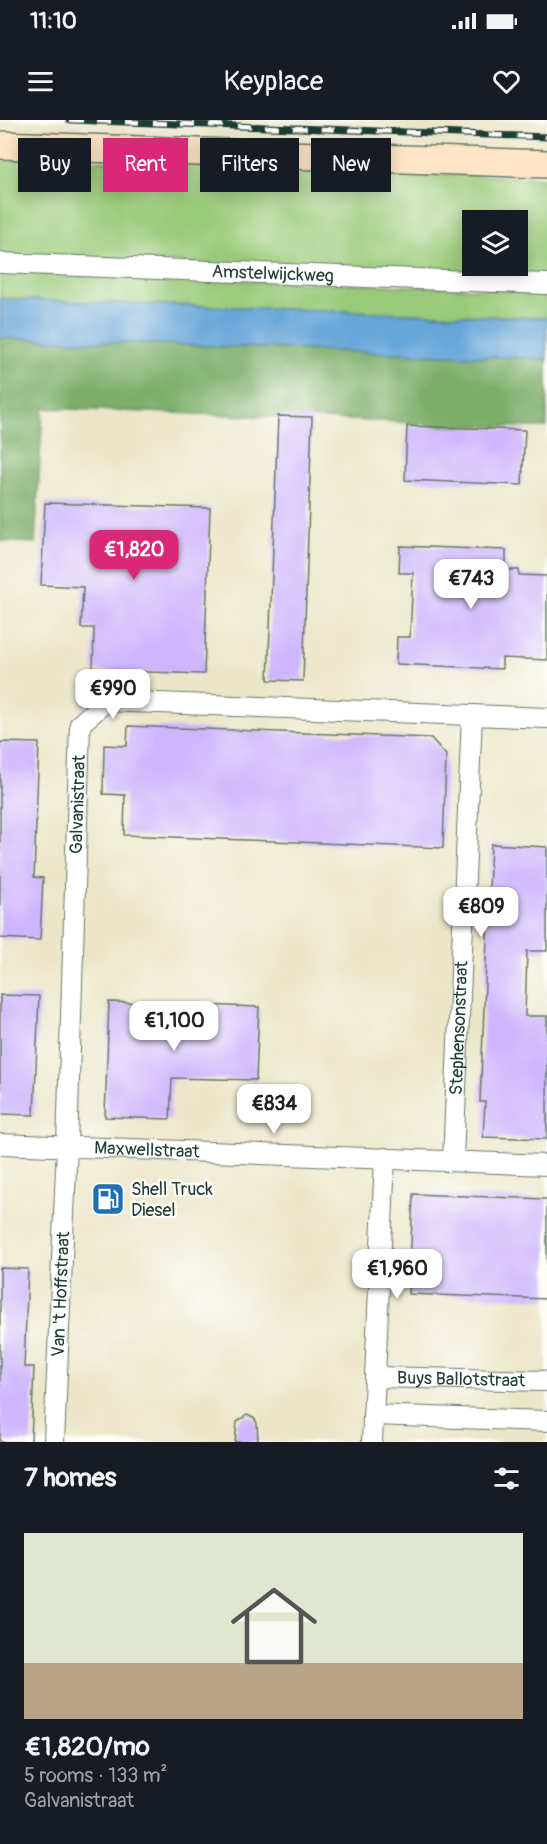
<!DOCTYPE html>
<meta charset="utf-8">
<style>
body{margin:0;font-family:Pangolin,sans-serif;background:#242831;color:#f1f3f6;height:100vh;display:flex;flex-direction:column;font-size:22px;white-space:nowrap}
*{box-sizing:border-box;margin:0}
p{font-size:20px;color:#9ea1a6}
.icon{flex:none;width:33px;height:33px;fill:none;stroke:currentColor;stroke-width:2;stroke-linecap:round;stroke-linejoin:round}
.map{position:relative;height:1322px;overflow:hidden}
.side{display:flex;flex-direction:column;background:#171b24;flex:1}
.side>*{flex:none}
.hud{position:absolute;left:18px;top:18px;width:512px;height:54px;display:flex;gap:12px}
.buttons{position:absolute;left:462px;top:90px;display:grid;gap:12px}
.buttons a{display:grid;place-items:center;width:66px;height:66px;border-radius:0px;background:#171b24;box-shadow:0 3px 15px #0003;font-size:30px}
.price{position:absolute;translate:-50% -51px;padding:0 14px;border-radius:12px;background:#fff;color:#222;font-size:20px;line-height:39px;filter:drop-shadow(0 2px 3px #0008)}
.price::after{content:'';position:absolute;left:50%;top:36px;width:18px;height:14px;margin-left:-9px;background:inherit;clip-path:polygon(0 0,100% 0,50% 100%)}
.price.current{background:#db2777;color:#fff}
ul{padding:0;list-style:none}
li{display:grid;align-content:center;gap:12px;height:318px;padding:0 24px}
li span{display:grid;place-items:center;height:186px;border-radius:0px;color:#555}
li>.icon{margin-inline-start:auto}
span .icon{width:108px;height:108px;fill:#fffc;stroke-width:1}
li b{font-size:26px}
h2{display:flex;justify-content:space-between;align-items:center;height:72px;padding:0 24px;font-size:26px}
.tag{padding:0 21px;border-radius:0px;background:#171b24;box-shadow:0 3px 15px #0003;font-size:21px;line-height:54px}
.tag.current{background:#db2777;color:#fff}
.status{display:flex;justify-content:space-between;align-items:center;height:42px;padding:0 30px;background:#171b24;direction:ltr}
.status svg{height:16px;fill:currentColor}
header{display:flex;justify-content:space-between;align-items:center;height:78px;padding:0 24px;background:#171b24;font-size:27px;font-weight:600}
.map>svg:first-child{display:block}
.green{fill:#9aca79;stroke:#5c8456;stroke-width:1.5;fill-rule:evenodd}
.forest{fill:#7bae69;stroke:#4d764e;stroke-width:1.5}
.water{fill:#66a6d9;stroke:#427286;stroke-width:1.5}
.building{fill:#ceb5fe}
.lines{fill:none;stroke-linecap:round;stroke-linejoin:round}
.street-casing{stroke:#677868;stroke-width:22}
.secondary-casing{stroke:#677868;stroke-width:30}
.street{stroke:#fff;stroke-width:20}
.secondary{stroke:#fde5c5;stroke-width:27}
.rail-casing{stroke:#1f3d34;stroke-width:7}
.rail{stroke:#fdfcf7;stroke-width:4.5;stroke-dasharray:14;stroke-linecap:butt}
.labels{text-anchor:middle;stroke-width:5;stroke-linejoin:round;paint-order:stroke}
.street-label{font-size:18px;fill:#1f3d34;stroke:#fdfcf7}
.poi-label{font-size:18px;fill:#1f3d34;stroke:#fdfcf7;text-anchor:start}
</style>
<div class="status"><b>11:10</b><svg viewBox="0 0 49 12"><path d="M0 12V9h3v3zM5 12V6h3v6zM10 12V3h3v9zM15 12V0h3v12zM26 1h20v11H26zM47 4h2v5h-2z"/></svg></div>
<header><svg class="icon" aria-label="menu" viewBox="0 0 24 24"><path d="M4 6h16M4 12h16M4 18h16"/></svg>Keyplace<svg class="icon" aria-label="heart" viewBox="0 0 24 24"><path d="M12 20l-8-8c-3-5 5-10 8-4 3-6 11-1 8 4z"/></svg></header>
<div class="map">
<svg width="547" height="1322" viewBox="0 0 547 1322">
<rect width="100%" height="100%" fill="#fdfcf7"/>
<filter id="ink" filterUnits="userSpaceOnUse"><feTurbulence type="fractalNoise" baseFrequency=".0167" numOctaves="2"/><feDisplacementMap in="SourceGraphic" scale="12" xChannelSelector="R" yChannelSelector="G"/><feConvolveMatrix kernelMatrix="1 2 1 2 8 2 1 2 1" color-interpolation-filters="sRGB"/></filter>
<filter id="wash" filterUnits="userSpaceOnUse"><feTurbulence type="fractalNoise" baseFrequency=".008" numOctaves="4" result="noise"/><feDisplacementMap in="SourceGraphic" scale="24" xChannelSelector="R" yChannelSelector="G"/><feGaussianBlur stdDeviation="1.35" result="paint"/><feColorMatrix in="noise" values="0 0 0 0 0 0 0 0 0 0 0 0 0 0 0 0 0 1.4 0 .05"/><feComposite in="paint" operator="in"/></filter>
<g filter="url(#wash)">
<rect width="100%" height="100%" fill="#ece6c9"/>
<g class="green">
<path d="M0,37L547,58V156L0,136ZM472,100H518V146H472Z"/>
<polygon points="0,152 547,171 547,198 0,179"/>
</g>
<polygon class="forest" points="0,218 547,239 547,307 443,306 401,302 43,288 35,423 0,421"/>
<polygon class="water" points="0,179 547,198 547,239 0,218"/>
<g id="blocks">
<g class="building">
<polygon points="278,296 312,297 303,561 268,560"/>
<polygon points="407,306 525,310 522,365 405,360"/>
<polygon points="45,383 210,388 204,554 93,550 94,508 81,508 83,467 41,465"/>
<polygon points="400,426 506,430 506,450 519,450 519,455 547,456 547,540 502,538 502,549 396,544 397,517 410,517 413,453 399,453"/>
<polygon points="128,606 431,618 446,635 443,728 124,715 125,675 103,674 104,625 127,626"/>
<polygon points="0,622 39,623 34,757 43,758 40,820 0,818"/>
<polygon points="491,724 547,727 547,831 527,831 525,896 547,896 547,1019 483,1017 485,982 480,982"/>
<polygon points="0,875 39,876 34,995 0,994"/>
<polygon points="109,882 259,887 256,960 172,958 170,999 105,997"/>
<polygon points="413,1074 547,1079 547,1179 409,1174"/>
<polygon points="0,1148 28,1149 24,1247 34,1247 31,1322 0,1322"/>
<polygon points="247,1295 254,1298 257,1303 258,1322 235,1322 237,1302"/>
</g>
</g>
</g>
<g filter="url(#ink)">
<use href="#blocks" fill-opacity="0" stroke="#677868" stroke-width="1.5"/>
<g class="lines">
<g class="street-casing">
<g id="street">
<path id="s1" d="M0,143L547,164"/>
<path id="s2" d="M0,1024L547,1045"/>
<path id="s3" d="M453,1040L472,595"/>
<path id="s4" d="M375,1257L547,1261"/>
<polyline points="373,1295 547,1301"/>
<path id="s5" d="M54,1322L67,1026L80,604L106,581L547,598"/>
<polyline points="372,1322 385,1038"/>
</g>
</g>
<g class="secondary-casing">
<polyline id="secondary" points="0,25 547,44"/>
</g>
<use href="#street" class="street"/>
<use href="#secondary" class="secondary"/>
<g class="rail-casing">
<polyline id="rail" points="69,0 547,17"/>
</g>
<use href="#rail" class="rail"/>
</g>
</g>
<defs>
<g id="fuel-square" transform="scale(1.725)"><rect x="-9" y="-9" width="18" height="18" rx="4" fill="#1f6fb2" stroke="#fdfcf7"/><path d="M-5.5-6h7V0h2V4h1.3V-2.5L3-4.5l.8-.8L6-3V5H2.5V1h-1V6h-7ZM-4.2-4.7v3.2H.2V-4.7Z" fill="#fff"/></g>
</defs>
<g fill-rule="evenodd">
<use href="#fuel-square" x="108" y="1079"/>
</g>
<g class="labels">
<g class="street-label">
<text dy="6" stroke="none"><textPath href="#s1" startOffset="273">Amstelwijckweg</textPath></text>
<text dy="6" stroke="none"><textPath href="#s5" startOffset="638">Galvanistraat</textPath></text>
<text dy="6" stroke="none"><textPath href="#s3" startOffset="132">Stephensonstraat</textPath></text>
<text dy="6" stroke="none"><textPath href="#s2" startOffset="147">Maxwellstraat</textPath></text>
<text dy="6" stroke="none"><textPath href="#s5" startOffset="148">Van 't Hoffstraat</textPath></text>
<text dy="6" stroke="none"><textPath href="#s4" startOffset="86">Buys Ballotstraat</textPath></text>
</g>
<g class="poi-label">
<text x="131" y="1075">Shell Truck<tspan x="131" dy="21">Diesel</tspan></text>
</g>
</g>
</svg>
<div class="buttons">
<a><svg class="icon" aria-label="layers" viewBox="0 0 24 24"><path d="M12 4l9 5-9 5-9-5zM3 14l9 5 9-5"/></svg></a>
</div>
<b class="price current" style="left:134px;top:461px">€1,820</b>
<b class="price" style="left:471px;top:490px">€743</b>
<b class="price" style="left:113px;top:600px">€990</b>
<b class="price" style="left:481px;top:818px">€809</b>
<b class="price" style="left:174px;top:932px">€1,100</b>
<b class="price" style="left:274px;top:1015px">€834</b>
<b class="price" style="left:397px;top:1180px">€1,960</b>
<div class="hud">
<a class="tag">Buy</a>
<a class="tag current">Rent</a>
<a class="tag">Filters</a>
<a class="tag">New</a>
</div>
</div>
<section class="side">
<h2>7 homes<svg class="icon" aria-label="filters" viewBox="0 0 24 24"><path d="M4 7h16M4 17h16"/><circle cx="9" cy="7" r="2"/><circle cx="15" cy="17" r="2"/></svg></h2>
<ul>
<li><span style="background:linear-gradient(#dfe7d0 70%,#b9a48a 0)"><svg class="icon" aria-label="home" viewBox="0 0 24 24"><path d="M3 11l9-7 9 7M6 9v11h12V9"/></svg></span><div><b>€1,820/mo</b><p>5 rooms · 133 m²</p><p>Galvanistraat</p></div></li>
</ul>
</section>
